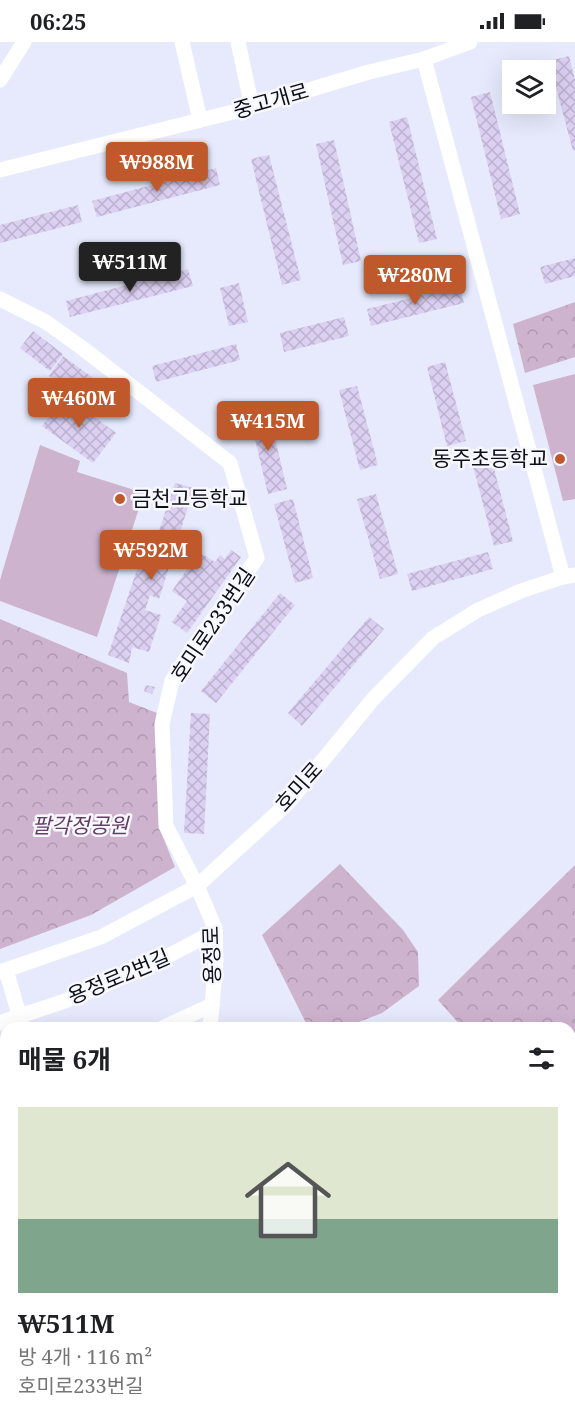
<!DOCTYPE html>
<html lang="ko">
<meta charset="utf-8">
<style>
body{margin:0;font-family:"Noto Serif","Noto Sans KR",serif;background:#f6f6f6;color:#202124;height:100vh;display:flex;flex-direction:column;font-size:22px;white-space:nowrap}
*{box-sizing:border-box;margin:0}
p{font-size:20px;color:#757577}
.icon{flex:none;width:33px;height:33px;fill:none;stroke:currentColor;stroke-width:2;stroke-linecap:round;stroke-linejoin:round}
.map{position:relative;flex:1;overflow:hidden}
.side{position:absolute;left:0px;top:980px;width:576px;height:404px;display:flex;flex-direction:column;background:#fff;border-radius:18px 18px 0 0;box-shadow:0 6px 24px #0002}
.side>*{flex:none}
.buttons{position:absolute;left:502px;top:18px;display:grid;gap:12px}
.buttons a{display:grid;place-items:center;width:54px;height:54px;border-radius:0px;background:#fff;box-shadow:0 6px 24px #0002;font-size:30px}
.price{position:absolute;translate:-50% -51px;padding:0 14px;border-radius:6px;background:#bf582b;color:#fff;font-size:20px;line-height:39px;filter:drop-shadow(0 2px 3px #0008)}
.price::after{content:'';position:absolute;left:50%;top:36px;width:18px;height:14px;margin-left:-9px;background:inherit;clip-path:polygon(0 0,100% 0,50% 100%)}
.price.on{background:#222;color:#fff}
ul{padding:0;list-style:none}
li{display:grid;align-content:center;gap:12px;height:318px;padding:0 18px}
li+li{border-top:2px solid #e0e0e0}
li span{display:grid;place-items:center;height:186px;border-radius:0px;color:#555}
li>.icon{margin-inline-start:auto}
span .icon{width:108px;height:108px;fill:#fffc;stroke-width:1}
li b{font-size:26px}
h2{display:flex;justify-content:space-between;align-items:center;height:72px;padding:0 18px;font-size:26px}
.status{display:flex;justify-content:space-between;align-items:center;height:42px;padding:0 30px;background:#fff;direction:ltr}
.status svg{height:16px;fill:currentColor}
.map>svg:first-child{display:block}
.forest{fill:url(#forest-crowns)}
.pitch{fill:#ceb3ce}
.building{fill:url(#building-cross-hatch)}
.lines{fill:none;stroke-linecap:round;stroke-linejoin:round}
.minor{stroke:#fff;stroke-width:15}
.poi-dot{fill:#bf582b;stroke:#f7f8fe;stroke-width:2}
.labels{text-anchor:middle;stroke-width:5;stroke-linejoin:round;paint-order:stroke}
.street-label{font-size:21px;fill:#0d0f18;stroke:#f7f8fe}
.poi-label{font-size:21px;fill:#0d0f18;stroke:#f7f8fe;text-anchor:end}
.park-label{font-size:21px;font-style:italic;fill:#633d63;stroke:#f7f8fe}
</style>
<div class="status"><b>06:25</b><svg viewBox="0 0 49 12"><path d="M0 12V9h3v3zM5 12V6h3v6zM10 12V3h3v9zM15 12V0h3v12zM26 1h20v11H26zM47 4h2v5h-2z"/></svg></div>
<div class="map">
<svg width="575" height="1382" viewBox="0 0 575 1382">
<defs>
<pattern id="forest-crowns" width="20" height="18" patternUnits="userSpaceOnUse" patternTransform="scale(1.5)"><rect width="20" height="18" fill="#ceb3ce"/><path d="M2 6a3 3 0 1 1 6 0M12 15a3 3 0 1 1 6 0" fill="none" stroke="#b099b0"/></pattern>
<pattern id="building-cross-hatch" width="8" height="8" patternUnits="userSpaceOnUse" patternTransform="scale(1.5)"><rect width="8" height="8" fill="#dcd0f2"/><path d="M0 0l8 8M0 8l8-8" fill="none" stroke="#bcb1cf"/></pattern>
</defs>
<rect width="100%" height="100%" fill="#e6eafc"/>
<g class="forest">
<polygon points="575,260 575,315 525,331 513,282"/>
<polygon points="0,577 127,631 129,660 157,671 161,790 175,825 91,873 0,907"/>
<polygon points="340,822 403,888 418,910 419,944 382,971 346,985 308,985 262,893"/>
<polygon points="575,823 575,1073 570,1072 570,986 462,985 438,958"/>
<polygon points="6,1210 6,1377 29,1377 29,1379 0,1377 0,1213"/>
</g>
<g class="pitch">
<polygon points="575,332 575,457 563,459 533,343"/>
<polygon points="40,403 80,419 77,430 144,451 97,595 0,559 0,538"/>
</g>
<g class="building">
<polygon points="569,14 575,38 575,108 573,109 549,19"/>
<polygon points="490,50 520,172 501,177 471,55"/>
<polygon points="407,75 437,197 419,201 389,80"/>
<polygon points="334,98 361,219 343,223 316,102"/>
<polygon points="269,113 301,238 282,243 251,117"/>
<polygon points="216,126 220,143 97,175 92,159"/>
<polygon points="78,163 82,180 0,201 0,183"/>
<polygon points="575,216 575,234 545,242 540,225"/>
<polygon points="188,227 193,244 70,275 66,259"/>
<polygon points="239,241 248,280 229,284 220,246"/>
<polygon points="459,244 464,261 371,284 367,267"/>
<polygon points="344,275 349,294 284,310 280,291"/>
<polygon points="33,289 63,312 50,329 20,306"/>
<polygon points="236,302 240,318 156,340 152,324"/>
<polygon points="63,314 99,340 85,360 49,334"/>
<polygon points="445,320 466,399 447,404 427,325"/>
<polygon points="357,344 378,423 360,428 339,348"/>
<polygon points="65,353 116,391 93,421 42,384"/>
<polygon points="268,367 287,447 268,452 249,372"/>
<polygon points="492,419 513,499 494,504 473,424"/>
<polygon points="175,441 194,446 159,557 150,553 145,568 161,573 149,610 132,605 129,621 108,613 141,516 149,519"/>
<polygon points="376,452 398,532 380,537 357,457"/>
<polygon points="293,457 313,536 295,541 274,462"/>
<polygon points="231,508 241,515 187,591 172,580 187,559 172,549 199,510 215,520 220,513 225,517"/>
<polygon points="488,510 493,527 412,549 407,532"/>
<polygon points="280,551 295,563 216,661 201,649"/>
<polygon points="369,575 384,587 302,684 288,671"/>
<polygon points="146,643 155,645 152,652 144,649"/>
<polygon points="191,671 210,672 204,792 184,791"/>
</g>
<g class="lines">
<g class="minor">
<polyline points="182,0 200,78"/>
<polyline points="238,0 252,65"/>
<polyline points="424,17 563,535"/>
<polyline points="0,38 24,0"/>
<polyline points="0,128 245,67 369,30 424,17 470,0"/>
<polyline points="0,257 46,280 85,308 230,421 257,516 190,610 172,639 162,682 166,784 197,844 215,886 216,919 210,986"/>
<polyline points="6,928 23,986"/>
<polyline points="0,930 101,895 197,844 288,761 373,657 433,596 478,568 521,549 563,535 575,533"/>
<path d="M0,981C23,972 47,966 70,957C120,938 168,915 215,889"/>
<polyline points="162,986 212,963"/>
<polyline points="0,1187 6,1181"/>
<polyline points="83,1377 84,1382"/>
<polyline points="247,1377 248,1382"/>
</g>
</g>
<g class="poi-dot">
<circle cx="560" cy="417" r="6"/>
<circle cx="120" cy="457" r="6"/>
</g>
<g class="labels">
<g class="street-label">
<text transform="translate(271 59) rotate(-16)" y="7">중고개로</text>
<text transform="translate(213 583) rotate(-56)" y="7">호미로233번길</text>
<text transform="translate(299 745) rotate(-48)" y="7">호미로</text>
<text transform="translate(212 913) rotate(-92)" y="7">용정로</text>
<text transform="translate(119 935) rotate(-23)" y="7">용정로2번길</text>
</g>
<g class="poi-label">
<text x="548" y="424">동주초등학교</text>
<text x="132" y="464" text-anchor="start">금천고등학교</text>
</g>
<g class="park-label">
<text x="80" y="791">팔각정공원</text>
</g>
</g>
</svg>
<div class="buttons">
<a><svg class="icon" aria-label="layers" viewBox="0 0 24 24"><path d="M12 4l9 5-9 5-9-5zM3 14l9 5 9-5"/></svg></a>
</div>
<b class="price" style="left:157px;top:151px">₩988M</b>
<b class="price on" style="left:130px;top:251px">₩511M</b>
<b class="price" style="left:415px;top:264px">₩280M</b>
<b class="price" style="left:79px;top:387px">₩460M</b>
<b class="price" style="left:268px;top:410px">₩415M</b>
<b class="price" style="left:151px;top:539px">₩592M</b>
<section class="side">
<h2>매물 6개<svg class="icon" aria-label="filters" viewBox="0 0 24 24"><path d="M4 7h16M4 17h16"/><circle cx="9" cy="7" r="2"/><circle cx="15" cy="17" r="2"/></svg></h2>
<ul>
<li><span style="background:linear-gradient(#dfe7d0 60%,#7fa58c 0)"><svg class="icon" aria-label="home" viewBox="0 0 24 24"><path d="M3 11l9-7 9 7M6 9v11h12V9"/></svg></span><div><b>₩511M</b><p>방 4개 · 116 m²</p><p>호미로233번길</p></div></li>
</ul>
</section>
</div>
